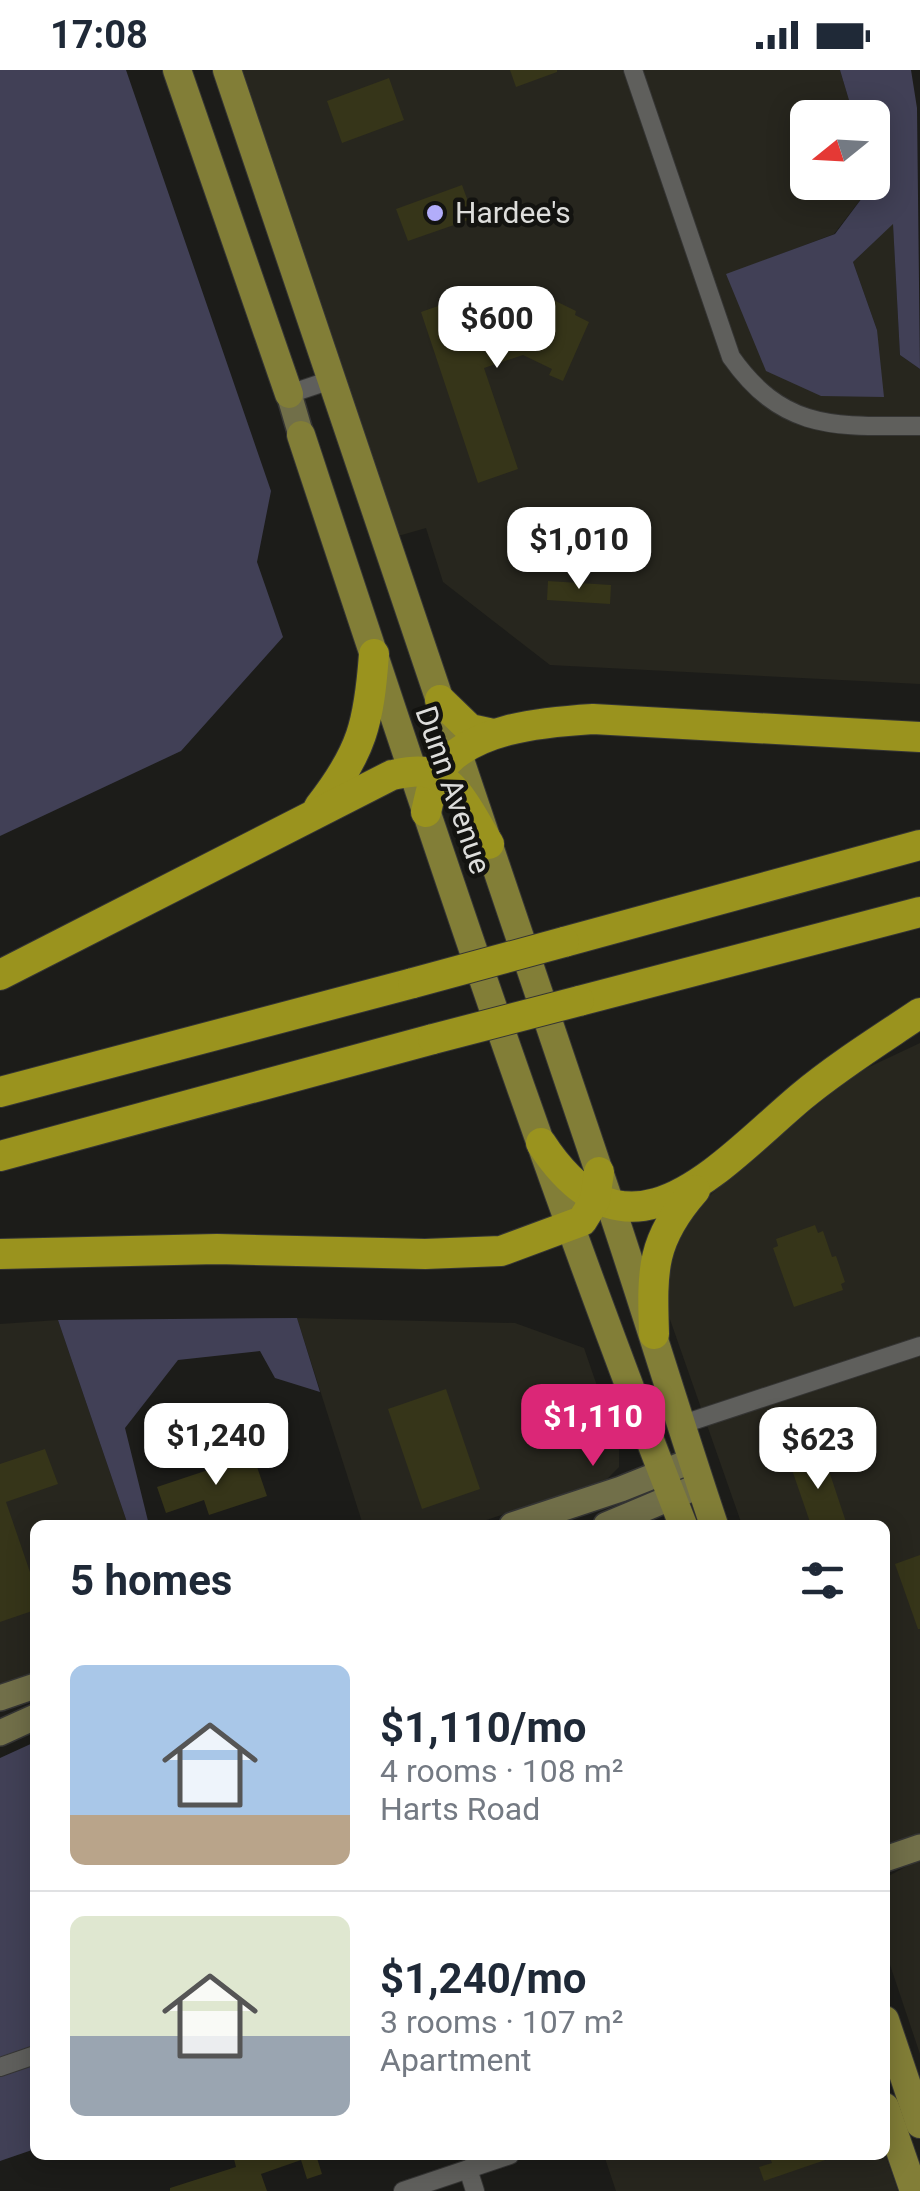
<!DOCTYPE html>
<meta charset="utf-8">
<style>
body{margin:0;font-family:Roboto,sans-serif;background:#f6f6f7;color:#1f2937;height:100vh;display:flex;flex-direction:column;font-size:38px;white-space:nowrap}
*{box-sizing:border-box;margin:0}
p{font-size:32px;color:#747a83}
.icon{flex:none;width:55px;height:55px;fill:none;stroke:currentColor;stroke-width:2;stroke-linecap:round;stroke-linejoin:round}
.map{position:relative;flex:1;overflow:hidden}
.sheet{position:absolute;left:30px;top:1450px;width:860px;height:640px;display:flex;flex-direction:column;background:#fff;border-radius:15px;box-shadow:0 5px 25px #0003}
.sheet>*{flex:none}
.needle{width:65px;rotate:252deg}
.buttons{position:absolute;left:790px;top:30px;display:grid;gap:20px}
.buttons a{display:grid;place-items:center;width:100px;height:100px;border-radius:15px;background:#fff;box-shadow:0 5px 25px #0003;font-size:50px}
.price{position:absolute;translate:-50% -85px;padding:0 22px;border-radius:20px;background:#fff;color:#222;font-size:32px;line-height:65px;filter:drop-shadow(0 2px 5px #0008)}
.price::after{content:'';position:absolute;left:50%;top:60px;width:30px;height:22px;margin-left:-15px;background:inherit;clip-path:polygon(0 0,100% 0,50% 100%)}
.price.selected{background:#db2777;color:#fff}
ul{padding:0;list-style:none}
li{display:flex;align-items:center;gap:30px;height:250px;padding:0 40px}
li+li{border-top:2px solid #e0e1e3}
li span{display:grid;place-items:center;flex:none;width:280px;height:200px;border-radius:15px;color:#555}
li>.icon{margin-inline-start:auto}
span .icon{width:120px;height:120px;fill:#fffc;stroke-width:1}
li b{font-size:42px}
h2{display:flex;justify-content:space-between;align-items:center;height:120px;padding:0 40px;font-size:42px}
.status{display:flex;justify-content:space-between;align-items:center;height:70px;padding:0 50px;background:#fff;direction:ltr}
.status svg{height:28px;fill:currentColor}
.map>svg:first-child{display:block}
.built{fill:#27261e}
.green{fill:#414056}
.building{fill:#363519}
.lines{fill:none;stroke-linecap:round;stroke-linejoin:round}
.street-casing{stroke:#353534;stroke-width:20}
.secondary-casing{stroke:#353534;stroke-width:28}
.primary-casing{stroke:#353534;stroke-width:30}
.highway-casing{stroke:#353534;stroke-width:32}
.street{stroke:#5f5f5c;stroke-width:18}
.secondary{stroke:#716f49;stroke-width:25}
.primary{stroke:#827e37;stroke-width:28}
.highway{stroke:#9a931e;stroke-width:30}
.highway-bridge-casing{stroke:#353534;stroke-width:32;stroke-linecap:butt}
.highway-bridge{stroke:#9a931e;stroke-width:30}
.poi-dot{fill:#b2adfa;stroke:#131310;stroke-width:4}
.labels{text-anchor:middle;stroke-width:9;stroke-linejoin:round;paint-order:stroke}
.poi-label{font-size:30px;fill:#dddddb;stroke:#131310;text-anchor:start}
.street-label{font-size:30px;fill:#dddddb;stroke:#131310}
</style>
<div class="status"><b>17:08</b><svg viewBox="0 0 49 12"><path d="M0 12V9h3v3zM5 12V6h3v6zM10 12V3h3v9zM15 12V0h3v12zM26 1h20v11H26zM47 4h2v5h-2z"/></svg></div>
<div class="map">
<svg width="920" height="2121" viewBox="0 0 920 2121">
<rect width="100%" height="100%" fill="#1c1c19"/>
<g class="built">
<polygon points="241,0 840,0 854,47 808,48 808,112 872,112 873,106 874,112 834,164 726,205 877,260 853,192 893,153 900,285 920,299 920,614 550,595 443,512 426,458 398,466"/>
<polygon points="920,973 920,1763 885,1775 885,1455 742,1455 666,1238 664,1194 694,1139 852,1005"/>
<polygon points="297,1248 515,1253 584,1278 619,1380 619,1397 607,1409 472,1455 363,1455"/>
<polygon points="58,1250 128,1455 35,1455 35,1609 0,1621 0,1254"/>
<polygon points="920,1789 920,1984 885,1880 885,1808"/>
<polygon points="885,2084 898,2121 616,2121 604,2085"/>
</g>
<g class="green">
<polygon points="0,0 126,0 271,421 257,492 283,567 181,681 0,766"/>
<polygon points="840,0 911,0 917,38 920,299 900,285 893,154 853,192 877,260 884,327 821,326 766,301 726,204 835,164 874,112 872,48 854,47"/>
<polygon points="297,1248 320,1322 275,1308 260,1281 178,1290 125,1358 149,1455 128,1455 58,1250"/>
<polygon points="35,1672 35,2079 0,2091 0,1688"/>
</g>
<g class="building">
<polygon points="510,0 557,0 557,2 516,17"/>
<polygon points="389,8 404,50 342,73 327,31"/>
<polygon points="462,115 474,148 408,171 396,139"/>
<polygon points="533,220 576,241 575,245 589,252 563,311 549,305 552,299 523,285 484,298 518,399 478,413 421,242 461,228 478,280 524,265 522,256 531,236 526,234"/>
<polygon points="548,511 611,515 610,534 547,530"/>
<polygon points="815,1155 818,1163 823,1161 832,1187 836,1186 845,1212 841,1214 843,1220 794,1237 773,1178 778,1176 776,1169"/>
<polygon points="446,1319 480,1419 422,1439 388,1339"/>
<polygon points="45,1379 58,1414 6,1432 31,1505 35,1504 35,1540 0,1552 0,1394"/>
<polygon points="823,1383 847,1455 811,1455 790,1394"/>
<polygon points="253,1385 267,1426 209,1445 204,1430 166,1443 157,1417"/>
<polygon points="920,1485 920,1559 918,1559 895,1494"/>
<polygon points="233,2085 316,2085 322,2104 307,2109 301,2090 261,2104 267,2121 170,2121 170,2118 236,2097"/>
<polygon points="769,2085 834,2085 834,2087 764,2111 759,2097 772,2093"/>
</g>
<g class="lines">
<g class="street-casing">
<g id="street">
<path d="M633,0L731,287C784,362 836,356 920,356"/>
<polyline points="289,324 331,310"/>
<polyline points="680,1355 920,1276"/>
<polyline points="0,1997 35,1985"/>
<polyline points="468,2099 475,2121"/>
<polyline points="403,2121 510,2085"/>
</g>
</g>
<g class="secondary-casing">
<g id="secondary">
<polyline points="289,324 301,365"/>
<polyline points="512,1455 621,1419 691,1391"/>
<polyline points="606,1455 689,1420"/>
<polyline points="0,1628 35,1616"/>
<polyline points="0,1663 35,1647"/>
<polyline points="885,1789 920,1777"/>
</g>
</g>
<g class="primary-casing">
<g id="primary">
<polyline points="177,0 289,324"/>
<path d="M227,0L610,1134C646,1241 678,1348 714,1455"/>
<path d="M301,365C422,731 542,1097 683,1455"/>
<polyline points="885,1950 920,2054"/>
<polyline points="885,2037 914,2121"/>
</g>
</g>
<g class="highway-casing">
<g id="highway">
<polyline points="440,630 470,659 493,664"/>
<path d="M319,737C362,682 369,653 374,584"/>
<path d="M426,742C429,731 431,715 437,705C465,658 544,652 593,649L920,667"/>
<polyline points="564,872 920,775"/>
<path d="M0,905L392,705C402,703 414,700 425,702C456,706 474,751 489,774"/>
<polyline points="579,931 920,842"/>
<polyline points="0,1022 413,913"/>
<path d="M541,1073C629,1208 718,1097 801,1027C838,996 880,970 920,943"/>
<polyline points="0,1086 433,969"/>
<polyline points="0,1184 217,1179 425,1184 501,1181 582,1151 595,1130 599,1102"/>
<path d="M654,1264C652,1200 651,1170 695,1120"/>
</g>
</g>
<use href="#street" class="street"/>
<use href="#secondary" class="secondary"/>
<use href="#primary" class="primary"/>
<use href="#highway" class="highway"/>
<g class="highway-bridge-casing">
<g id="highway-bridge">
<polyline points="413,913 564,872"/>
<polyline points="433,969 579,931"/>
</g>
</g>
<use href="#highway-bridge" class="highway-bridge"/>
</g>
<circle class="poi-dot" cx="435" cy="143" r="10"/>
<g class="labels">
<g class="poi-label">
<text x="455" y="153">Hardee's</text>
</g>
<g class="street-label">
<text transform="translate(453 720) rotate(71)" y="10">Dunn Avenue</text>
</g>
</g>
</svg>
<div class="buttons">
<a><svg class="needle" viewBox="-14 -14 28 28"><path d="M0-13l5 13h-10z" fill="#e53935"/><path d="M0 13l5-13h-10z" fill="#747a83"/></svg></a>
</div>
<b class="price" style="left:497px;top:301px">$600</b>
<b class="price" style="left:579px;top:522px">$1,010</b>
<b class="price selected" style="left:593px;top:1399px">$1,110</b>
<b class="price" style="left:216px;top:1418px">$1,240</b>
<b class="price" style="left:818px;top:1422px">$623</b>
<section class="sheet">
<h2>5 homes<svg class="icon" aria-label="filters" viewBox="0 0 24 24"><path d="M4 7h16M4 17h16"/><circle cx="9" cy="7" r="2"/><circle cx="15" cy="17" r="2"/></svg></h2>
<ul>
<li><span style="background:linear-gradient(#a9c7e8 75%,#b9a48a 0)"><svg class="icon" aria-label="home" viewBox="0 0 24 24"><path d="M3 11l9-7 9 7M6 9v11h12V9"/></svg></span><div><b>$1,110/mo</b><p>4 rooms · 108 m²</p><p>Harts Road</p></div></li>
<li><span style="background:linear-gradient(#dfe7d0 60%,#9aa5b1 0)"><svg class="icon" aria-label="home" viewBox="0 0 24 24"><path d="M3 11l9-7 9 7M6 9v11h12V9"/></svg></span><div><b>$1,240/mo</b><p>3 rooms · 107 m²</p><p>Apartment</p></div></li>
</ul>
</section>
</div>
